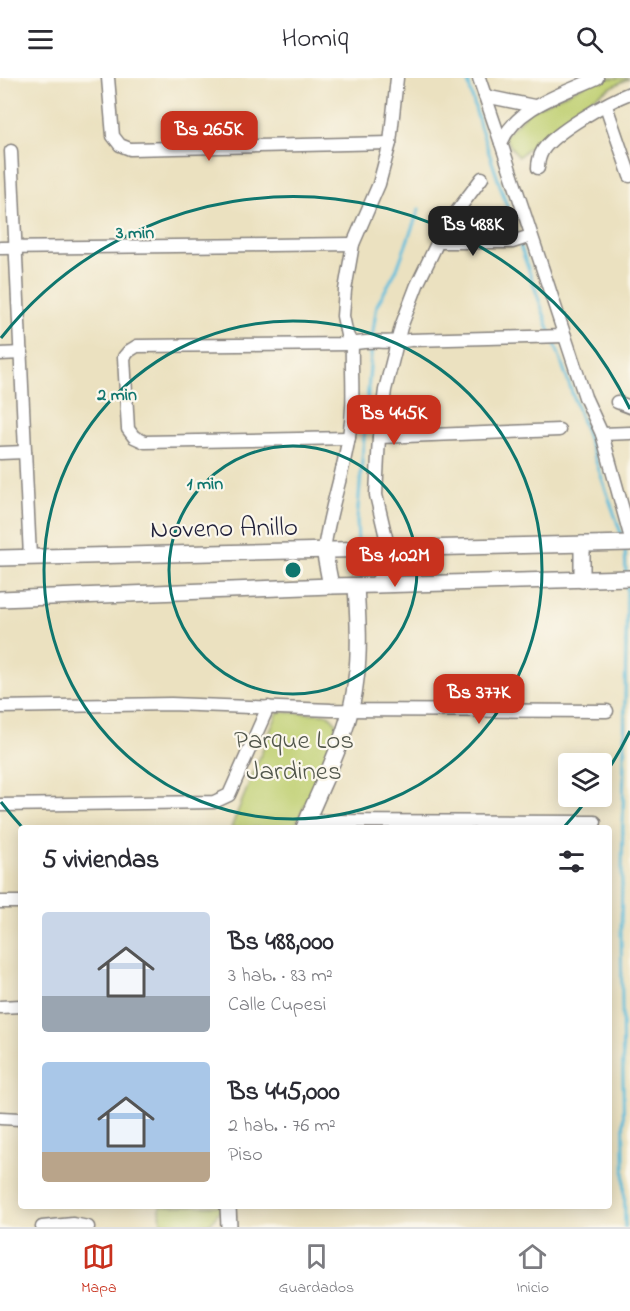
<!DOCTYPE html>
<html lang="es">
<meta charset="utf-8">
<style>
body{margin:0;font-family:"Indie Flower",sans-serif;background:#f2f2f3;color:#2b2b33;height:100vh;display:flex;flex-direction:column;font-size:22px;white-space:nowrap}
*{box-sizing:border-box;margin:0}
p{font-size:20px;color:#7c7c81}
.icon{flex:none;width:33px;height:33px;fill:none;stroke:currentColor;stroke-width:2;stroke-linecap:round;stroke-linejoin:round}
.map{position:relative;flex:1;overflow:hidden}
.sheet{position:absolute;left:18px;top:747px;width:594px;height:384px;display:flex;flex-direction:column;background:#fff;border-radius:6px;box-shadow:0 3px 15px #0003}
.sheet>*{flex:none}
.buttons{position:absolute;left:558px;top:675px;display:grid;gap:12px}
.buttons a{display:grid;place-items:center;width:54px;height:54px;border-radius:6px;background:#fff;box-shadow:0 3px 15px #0003;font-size:30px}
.price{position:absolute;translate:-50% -51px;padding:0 14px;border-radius:12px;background:#c8321e;color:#fff;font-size:20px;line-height:39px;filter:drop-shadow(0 2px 3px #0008)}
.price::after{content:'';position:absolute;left:50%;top:36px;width:18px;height:14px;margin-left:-9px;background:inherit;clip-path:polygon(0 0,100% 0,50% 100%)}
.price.active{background:#222;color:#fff}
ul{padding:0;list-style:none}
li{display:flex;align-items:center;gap:18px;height:150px;padding:0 24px}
li span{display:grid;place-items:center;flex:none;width:168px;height:120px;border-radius:6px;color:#555}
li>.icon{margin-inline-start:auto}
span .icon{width:72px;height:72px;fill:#fffc;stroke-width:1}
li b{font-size:26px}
h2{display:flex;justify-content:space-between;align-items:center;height:72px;padding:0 24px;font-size:26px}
header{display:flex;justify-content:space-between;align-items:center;height:78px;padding:0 24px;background:#fff;font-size:27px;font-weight:600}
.menu{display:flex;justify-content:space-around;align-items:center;height:84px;border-top:2px solid #e1e1e2;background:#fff;font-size:16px;color:#7c7c81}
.menu a{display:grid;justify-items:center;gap:3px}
.menu .active{color:#c8321e}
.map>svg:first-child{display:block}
.green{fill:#bfcf71;stroke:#707856;stroke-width:1.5}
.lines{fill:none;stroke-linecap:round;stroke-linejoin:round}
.stream{stroke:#5ebddc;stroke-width:3}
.minor-casing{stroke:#86827e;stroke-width:15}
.tertiary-casing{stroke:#86827e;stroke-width:18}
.minor{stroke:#fff;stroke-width:12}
.tertiary{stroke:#fff;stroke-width:15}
.ring{fill:none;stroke:#0f766e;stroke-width:3}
.labels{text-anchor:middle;stroke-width:4.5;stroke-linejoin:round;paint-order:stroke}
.street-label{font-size:27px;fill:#22223b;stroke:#fbf7ec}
.park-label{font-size:27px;fill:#51564b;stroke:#fbf7ec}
.centre{fill:#0f766e;stroke:#fbf7ec;stroke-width:3}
.ring-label{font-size:18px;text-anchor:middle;font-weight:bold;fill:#0f766e;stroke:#fbf7ec;stroke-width:4.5;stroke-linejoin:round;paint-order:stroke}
</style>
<header><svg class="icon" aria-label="menu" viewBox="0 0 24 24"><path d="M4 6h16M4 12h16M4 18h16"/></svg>Homiq<svg class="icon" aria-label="search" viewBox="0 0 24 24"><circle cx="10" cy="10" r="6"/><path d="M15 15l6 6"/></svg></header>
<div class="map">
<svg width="630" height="1149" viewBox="0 0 630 1149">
<rect width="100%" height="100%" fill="#fbf7ec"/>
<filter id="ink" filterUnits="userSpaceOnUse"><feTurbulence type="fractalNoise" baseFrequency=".0167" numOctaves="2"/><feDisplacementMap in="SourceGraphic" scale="12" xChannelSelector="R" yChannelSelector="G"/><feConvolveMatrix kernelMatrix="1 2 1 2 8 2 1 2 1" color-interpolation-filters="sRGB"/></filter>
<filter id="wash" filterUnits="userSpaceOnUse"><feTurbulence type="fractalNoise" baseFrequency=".008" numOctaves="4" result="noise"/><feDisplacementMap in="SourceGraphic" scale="24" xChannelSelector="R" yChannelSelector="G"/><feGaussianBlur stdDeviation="1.35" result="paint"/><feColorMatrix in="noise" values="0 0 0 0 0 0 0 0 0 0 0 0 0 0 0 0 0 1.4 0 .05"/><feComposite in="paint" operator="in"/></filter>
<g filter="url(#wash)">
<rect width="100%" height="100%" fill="#ebe1c0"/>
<g class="green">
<path d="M599,0H630C585,20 555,48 518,79L504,59L529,33Z"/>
<polygon points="278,634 328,636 337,646 323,689 294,750 231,750"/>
<polygon points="160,1128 223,1128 211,1145 200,1149 161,1149"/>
</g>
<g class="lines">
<g class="stream">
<polyline points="467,0 480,48 517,158"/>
<polyline points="519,164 550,254"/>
<polyline points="372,259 377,227 397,191 419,131"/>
<polyline points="554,263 623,461"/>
<polyline points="358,466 357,442 372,266"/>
<polyline points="625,470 626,496"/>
<polyline points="358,475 359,502"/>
<polyline points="625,1149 621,854 627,506"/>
</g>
</g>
</g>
<g filter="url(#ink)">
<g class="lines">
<g class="minor-casing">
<g id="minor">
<polyline points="108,0 113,58 120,67 130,71 390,65"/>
<polyline points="479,0 501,65"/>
<path d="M597,0C563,16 517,28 501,65L585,319L602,356L630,457"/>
<polyline points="485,18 534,28"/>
<polyline points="606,28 630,98"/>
<polyline points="11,73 30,479"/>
<path d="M538,90C538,85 540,77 543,72C555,54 609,23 630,15"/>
<polyline points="439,164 512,164 531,158"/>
<polyline points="0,170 353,166"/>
<polyline points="0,276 22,275"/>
<polyline points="617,324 630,329"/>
<polyline points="602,356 630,355"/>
<polyline points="379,359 559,352"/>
<path d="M349,360L145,364L134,359L128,351L124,279L129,273L137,268L352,266C372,261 390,266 410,262L565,258"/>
<polyline points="0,375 25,374"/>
<path d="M324,472C329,433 343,397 349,358C355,325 351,298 352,266L347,257L343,238L345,212L353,166L379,106L390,65L397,0"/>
<polyline points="389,472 376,417 379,359 385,312 401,249 417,207 445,149 482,100"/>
<polyline points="0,629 171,626 331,632 607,633"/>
<polyline points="0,727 214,724 229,717 268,629"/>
<polyline points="306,743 595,744"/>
<polyline points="0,824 21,824"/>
<polyline points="0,929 21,928"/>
<polyline points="0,1040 21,1041"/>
<polyline points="42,1149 73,1146 88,1149"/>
</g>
</g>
<g class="tertiary-casing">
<g id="tertiary">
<path d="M324,472L331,508L376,507C385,496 391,487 389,472"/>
<polyline points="0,480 630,465"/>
<polyline points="582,502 582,466"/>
<polyline points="376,507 630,500"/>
<polyline points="0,521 331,508"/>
<path d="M304,750C323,702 351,654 356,601C360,571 358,539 356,509"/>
<polyline points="228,1128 229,1149"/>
</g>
</g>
<use href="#minor" class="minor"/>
<use href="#tertiary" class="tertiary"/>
</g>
</g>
<g class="ring">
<circle cx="293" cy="492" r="124"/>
<circle cx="293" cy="492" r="249"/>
<path d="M630 653A373 373 0 0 1 602 701M589 719A373 373 0 0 1 564 749M22 749A373 373 0 0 1 1 724M1 260A373 373 0 0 1 630 331"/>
</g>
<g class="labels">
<g class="street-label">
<text transform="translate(224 449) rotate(-1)" y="9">Noveno Anillo</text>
</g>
<g class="park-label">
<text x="294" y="670">Parque Los<tspan x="294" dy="31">Jardines</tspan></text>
</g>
</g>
<circle cx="293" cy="492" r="9" class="centre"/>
<g class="ring-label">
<text x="135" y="160">3 min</text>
<text x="117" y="322">2 min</text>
<text x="205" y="411">1 min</text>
</g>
</svg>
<div class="buttons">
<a><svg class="icon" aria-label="layers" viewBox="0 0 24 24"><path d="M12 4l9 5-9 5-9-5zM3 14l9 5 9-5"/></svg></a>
</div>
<b class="price" style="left:209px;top:84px">Bs 265K</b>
<b class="price active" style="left:473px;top:179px">Bs 488K</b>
<b class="price" style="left:394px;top:368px">Bs 445K</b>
<b class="price" style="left:395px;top:510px">Bs 1.02M</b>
<b class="price" style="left:479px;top:647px">Bs 377K</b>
<section class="sheet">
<h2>5 viviendas<svg class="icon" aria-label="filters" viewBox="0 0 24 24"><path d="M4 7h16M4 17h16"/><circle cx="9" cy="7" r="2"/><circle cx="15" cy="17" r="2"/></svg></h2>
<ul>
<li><span style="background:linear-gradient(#c9d6e8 70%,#9aa5b1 0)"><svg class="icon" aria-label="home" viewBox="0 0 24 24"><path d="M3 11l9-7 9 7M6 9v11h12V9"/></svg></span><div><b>Bs 488,000</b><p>3 hab. · 83 m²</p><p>Calle Cupesi</p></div></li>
<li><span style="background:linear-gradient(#a9c7e8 75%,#b9a48a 0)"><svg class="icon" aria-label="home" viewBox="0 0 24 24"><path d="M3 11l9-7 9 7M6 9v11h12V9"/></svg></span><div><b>Bs 445,000</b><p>2 hab. · 76 m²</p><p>Piso</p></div></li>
</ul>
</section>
</div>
<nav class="menu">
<a class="active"><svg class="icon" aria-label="map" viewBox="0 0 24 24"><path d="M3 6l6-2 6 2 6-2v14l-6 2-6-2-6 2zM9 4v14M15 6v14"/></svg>Mapa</a>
<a><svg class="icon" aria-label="saved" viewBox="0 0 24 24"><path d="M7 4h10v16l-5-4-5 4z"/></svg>Guardados</a>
<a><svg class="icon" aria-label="home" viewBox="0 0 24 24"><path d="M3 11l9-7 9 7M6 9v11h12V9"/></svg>Inicio</a>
</nav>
